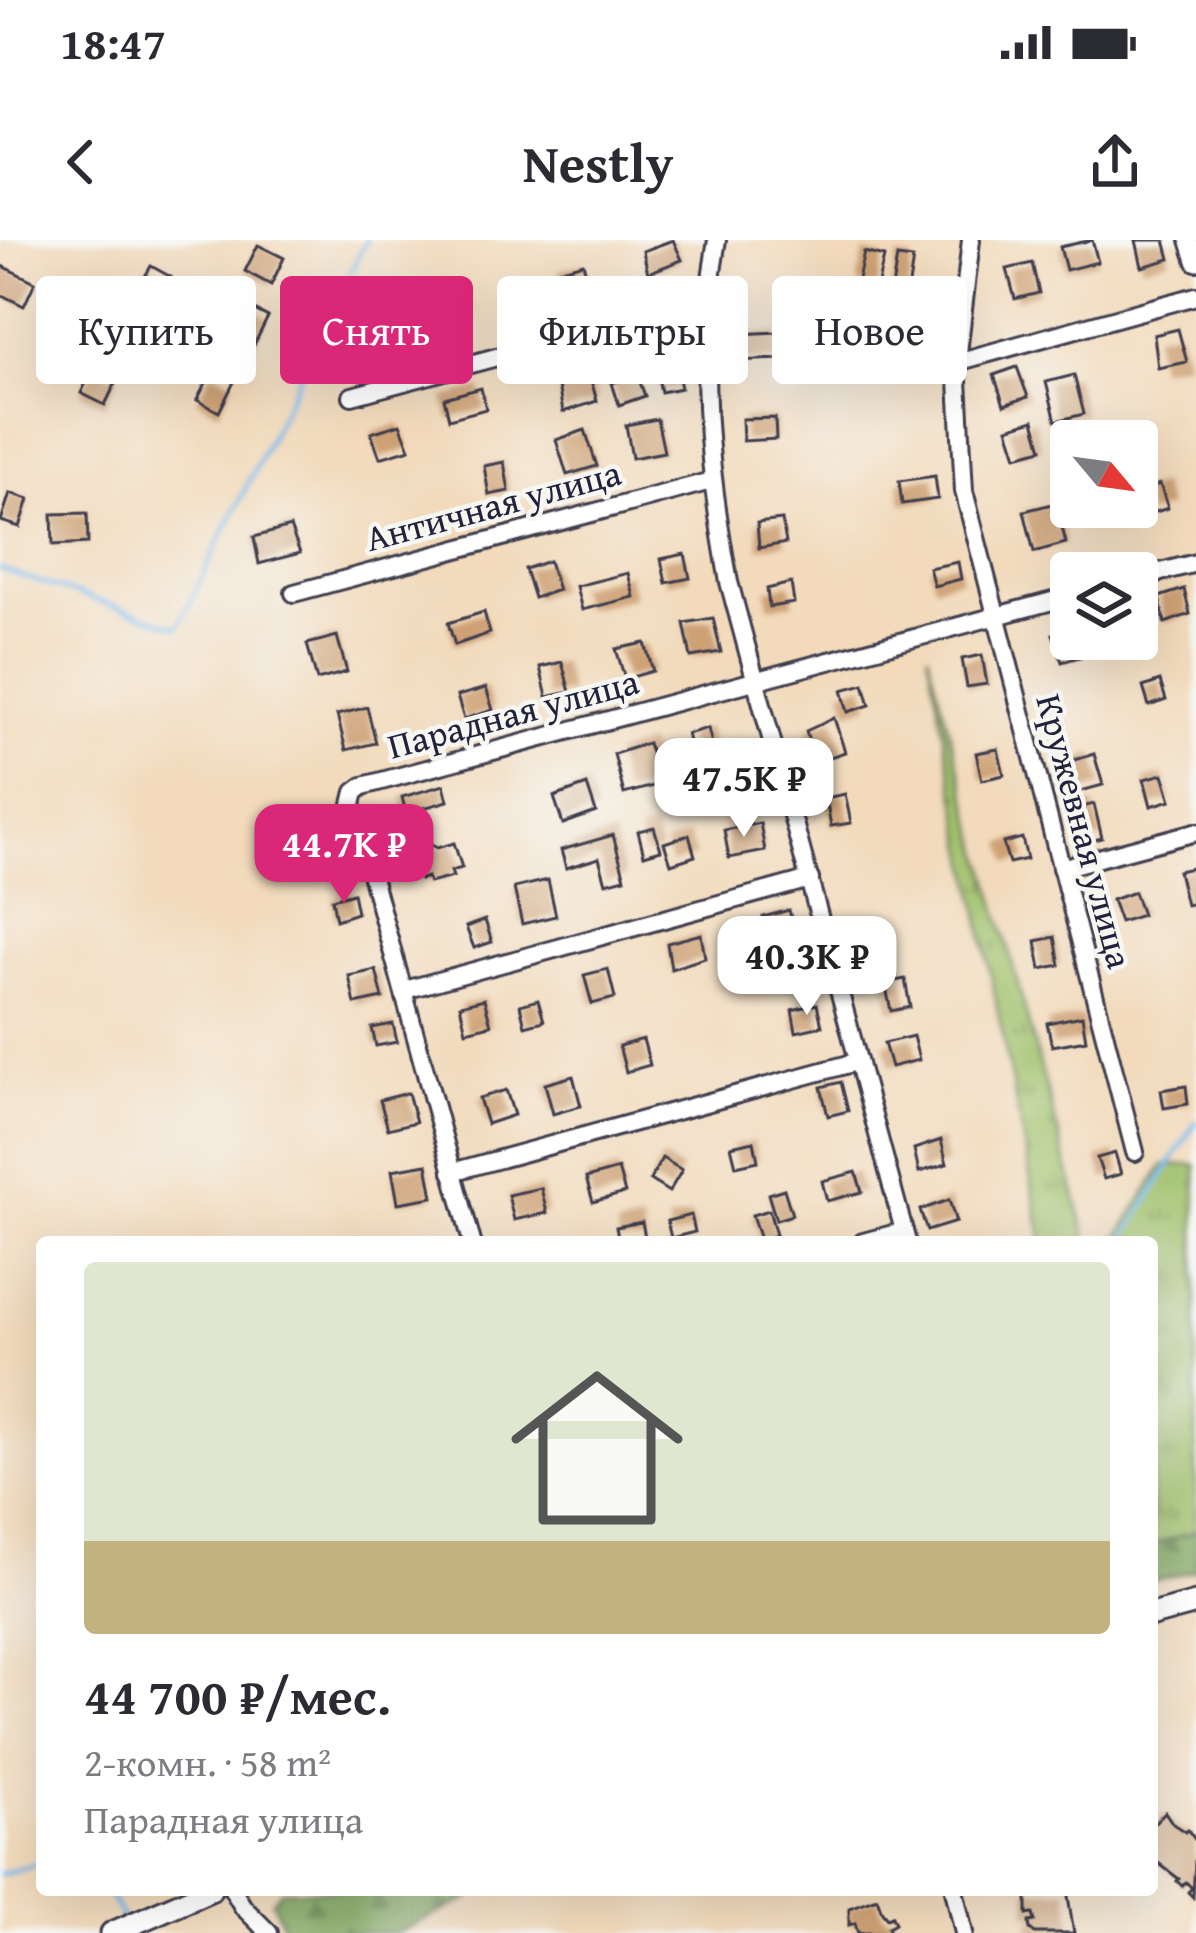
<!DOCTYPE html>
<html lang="ru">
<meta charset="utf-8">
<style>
body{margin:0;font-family:"Gentium Book Plus",serif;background:#f7f7f7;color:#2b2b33;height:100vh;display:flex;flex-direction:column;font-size:45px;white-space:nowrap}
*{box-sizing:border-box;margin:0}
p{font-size:39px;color:#7c7c81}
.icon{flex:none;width:66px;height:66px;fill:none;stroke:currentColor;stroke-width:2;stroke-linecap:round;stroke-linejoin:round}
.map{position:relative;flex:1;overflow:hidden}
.sheet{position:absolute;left:36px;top:996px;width:1122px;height:660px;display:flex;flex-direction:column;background:#fff;border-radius:12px;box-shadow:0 12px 48px #0002}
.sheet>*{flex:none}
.top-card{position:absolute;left:36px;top:36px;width:1125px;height:108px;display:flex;gap:24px}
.needle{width:78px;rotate:119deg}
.controls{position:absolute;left:1050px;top:180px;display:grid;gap:24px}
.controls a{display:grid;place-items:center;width:108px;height:108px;border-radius:12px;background:#fff;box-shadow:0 12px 48px #0002;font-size:60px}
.price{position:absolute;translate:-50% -102px;padding:0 27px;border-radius:24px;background:#fff;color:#222;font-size:39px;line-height:78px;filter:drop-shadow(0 3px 6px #0008)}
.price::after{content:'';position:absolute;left:50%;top:72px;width:36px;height:27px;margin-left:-18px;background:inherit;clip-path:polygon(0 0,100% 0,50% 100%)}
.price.selected{background:#db2777;color:#fff}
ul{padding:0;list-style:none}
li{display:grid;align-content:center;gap:24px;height:636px;padding:0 48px}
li+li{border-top:3px solid #e1e1e2}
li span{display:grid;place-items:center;height:372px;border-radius:12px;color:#555}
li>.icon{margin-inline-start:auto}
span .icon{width:216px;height:216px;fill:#fffc;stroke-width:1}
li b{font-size:51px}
.pill{padding:0 42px;border-radius:12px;background:#fff;box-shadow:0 12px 48px #0002;font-size:42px;line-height:108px}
.pill.selected{background:#db2777;color:#fff}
.status{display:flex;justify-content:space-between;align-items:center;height:84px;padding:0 60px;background:#fff;direction:ltr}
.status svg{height:33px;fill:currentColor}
header{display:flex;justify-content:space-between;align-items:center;height:156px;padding:0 48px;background:#fff;font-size:54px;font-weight:600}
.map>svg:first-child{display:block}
.grass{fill:url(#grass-tufts);stroke:#617252;stroke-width:3}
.forest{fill:url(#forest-firs);stroke:#51644c;stroke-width:3}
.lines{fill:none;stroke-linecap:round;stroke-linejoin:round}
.stream{stroke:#75baec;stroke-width:4.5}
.building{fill:#cea174}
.minor-casing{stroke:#413e4e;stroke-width:22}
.major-casing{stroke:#413e4e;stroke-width:27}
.minor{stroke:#fff;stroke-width:16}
.major{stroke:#fff;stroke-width:21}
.labels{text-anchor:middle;stroke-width:9;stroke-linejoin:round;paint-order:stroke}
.street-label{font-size:36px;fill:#22223b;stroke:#f6f6f2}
</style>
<div class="status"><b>18:47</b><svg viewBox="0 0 49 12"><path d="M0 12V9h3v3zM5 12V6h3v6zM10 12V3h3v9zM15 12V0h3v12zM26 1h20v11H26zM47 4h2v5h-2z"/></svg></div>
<header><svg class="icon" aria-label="back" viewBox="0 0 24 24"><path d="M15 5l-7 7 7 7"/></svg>Nestly<svg class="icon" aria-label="share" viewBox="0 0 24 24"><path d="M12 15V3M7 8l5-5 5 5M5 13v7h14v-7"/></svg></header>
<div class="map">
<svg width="1196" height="1693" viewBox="0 0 1196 1693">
<defs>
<pattern id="grass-tufts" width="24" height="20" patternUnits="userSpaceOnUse" patternTransform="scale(3)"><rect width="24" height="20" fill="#a0c16a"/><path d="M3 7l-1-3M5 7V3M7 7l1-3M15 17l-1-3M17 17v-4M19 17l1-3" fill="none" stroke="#829c58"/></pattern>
<pattern id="forest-firs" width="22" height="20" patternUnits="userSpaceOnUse" patternTransform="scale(3)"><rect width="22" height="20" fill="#80a75e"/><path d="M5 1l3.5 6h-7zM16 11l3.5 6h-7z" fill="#68884f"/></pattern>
</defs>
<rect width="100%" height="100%" fill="#f6f6f2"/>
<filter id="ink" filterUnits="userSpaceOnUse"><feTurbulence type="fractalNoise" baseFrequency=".00833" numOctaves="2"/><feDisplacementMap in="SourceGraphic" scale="24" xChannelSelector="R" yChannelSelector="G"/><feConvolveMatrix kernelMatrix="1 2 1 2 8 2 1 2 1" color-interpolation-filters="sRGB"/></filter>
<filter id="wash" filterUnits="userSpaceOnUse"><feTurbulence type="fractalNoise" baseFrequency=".004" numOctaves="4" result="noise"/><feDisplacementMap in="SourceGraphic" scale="48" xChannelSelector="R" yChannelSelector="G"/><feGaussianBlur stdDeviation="2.7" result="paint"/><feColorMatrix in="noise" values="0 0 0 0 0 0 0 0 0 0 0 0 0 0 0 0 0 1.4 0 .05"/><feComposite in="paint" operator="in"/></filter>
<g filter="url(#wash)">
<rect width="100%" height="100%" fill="#f2dabb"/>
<g class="grass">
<polygon points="928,413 1088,1002 1043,1002"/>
<polygon points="1164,925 1196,925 1196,1291 1152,1305 1152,1002 1115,1002"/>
</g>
<g class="forest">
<polygon points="1196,1291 1196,1330 1152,1341 1152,1305"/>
<polygon points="282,1650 477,1650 467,1660 396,1693 286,1693 272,1661"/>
</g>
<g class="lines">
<g class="stream">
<polyline points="0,329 178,387 366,0"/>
<polyline points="1122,1002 1196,882"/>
<polyline points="0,1634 42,1623"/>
<polyline points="106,1650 124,1681"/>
</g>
</g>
<g id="blocks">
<g class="building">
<polygon points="673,0 682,20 648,33 643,11"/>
<polygon points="1092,0 1098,22 1066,30 1060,7"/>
<polygon points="1136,0 1165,0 1170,19 1142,27"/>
<polygon points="258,5 284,18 271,45 245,31"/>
<polygon points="864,12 884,17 877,48 857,44"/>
<polygon points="897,17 913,19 908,51 892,48"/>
<polygon points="583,23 590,48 564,54 558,30"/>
<polygon points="1032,23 1039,53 1015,59 1007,29"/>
<polygon points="2,26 35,42 24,66 0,54"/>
<polygon points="151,26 171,37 156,64 136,52"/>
<polygon points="529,45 536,69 520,74 513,50"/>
<polygon points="453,50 463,85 424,95 415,60"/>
<polygon points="241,63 268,77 252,109 225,95"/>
<polygon points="130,76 146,86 135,105 119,95"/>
<polygon points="1178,89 1187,122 1158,128 1154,95"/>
<polygon points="778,92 779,119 738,121 739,94"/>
<polygon points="892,110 913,113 910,133 889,130"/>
<polygon points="675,120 681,148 661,152 655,123"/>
<polygon points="94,126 118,138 105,165 81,153"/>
<polygon points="1017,127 1028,157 1004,165 994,135"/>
<polygon points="588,130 597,161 563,172 557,140"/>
<polygon points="212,131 234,142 219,172 197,160"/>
<polygon points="637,134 645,156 619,165 612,143"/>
<polygon points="1074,135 1084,174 1056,181 1046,142"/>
<polygon points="481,148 486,169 449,179 444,158"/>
<polygon points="775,178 776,199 743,201 742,179"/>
<polygon points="657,179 664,212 632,218 626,185"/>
<polygon points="1034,180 1042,209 1017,216 1008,188"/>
<polygon points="400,184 410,209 380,218 371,193"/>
<polygon points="585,190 597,226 567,235 556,200"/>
<polygon points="504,222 509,251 489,255 484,226"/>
<polygon points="935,236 938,259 902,264 899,241"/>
<polygon points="1160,244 1168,268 1147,275 1141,251"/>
<polygon points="10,253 29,259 20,287 1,281"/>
<polygon points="1056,263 1066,303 1034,312 1024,271"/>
<polygon points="87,273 88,303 53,305 52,274"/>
<polygon points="782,280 786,303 759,308 757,283"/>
<polygon points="290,287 300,313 259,324 254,297"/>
<polygon points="685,314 690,338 666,343 661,319"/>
<polygon points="549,321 558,350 534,358 525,329"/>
<polygon points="958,322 961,339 934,346 929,328"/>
<polygon points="628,333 634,357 582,370 576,346"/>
<polygon points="791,343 794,363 769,367 767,349"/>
<polygon points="1184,349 1190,374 1165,383 1159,357"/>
<polygon points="484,372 490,393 455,405 448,383"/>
<polygon points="713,378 721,412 691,417 684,383"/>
<polygon points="1071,389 1071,399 1089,399 1093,413 1062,422 1053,394"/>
<polygon points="337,396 347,432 317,440 307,404"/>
<polygon points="645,403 653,431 625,439 616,409"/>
<polygon points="982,415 987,444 967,447 962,419"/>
<polygon points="562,422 570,452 547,457 540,427"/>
<polygon points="1160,441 1166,460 1149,466 1143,447"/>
<polygon points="864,444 870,465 848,472 842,450"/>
<polygon points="486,448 493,470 464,479 457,456"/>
<polygon points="367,467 376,503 346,510 337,475"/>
<polygon points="834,478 845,512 815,522 806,491"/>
<polygon points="708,488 713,508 692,514 687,494"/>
<polygon points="751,502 761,539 736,546 733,537 748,532 740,505"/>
<polygon points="648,503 661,544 624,554 614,514"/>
<polygon points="998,509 1004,535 982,540 976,513"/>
<polygon points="1094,514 1103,545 1070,554 1061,524"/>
<polygon points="1163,534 1171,560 1151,566 1144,539"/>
<polygon points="444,545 448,561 406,573 402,557"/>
<polygon points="587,545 596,572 563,584 554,557"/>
<polygon points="845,554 851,583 831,586 826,558"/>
<polygon points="1094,564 1102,598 1086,602 1078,568"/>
<polygon points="760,583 765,611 729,618 724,590"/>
<polygon points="654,587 661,610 644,615 638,591"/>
<polygon points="613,595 625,638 606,643 599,618 566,628 561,610"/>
<polygon points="689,595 695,616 671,624 664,603"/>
<polygon points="1022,598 1027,619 1009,623 1003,603"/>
<polygon points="454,603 462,628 451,631 453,637 429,643 427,637 420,640 413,615 427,611 431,605 437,608"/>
<polygon points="1196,627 1196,663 1186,665 1178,631"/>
<polygon points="548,640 556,676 522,684 514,648"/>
<polygon points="1134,652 1142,675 1120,682 1112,660"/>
<polygon points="353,653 357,673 336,680 332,659"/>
<polygon points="789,670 797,701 771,707 763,677"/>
<polygon points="485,680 492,702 474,708 466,687"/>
<polygon points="701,694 705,718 671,729 667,703"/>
<polygon points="1055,697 1060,725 1041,729 1036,701"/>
<polygon points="608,729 615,758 592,764 584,735"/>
<polygon points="376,730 383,758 355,764 349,736"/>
<polygon points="905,739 910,767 891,771 885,743"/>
<polygon points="484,759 491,785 466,791 460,765"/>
<polygon points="538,760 544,781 525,786 520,765"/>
<polygon points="817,764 822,786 796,792 792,770"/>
<polygon points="1082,776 1086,800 1052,806 1047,783"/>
<polygon points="393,784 397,802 376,806 372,788"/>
<polygon points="913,796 919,820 891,827 884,803"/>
<polygon points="643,799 650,825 626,832 619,806"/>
<polygon points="573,836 581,866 553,874 545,844"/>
<polygon points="841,842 848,871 828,876 821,847"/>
<polygon points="1186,846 1188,864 1164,868 1161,850"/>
<polygon points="506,850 514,875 487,884 479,858"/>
<polygon points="408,853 416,882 388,889 380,860"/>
<polygon points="941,900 947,924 919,932 914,909"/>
<polygon points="754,901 758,921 736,926 731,906"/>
<polygon points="1115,913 1121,934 1104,939 1097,918"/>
<polygon points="662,918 682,930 669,952 650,940"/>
<polygon points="427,924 433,957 398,963 392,930"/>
<polygon points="618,929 625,953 593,962 586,938"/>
<polygon points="856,932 862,952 827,961 822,941"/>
<polygon points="541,948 547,973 514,980 508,955"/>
<polygon points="784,949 792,975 776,980 768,954"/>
<polygon points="949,960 956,982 927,991 920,970"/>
<polygon points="769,970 776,995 760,1000 752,975"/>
<polygon points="691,975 695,992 671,998 667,981"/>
<polygon points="642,982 646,1002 619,1002 616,987"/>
<polygon points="1165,1572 1173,1584 1185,1592 1188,1590 1196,1601 1193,1657 1188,1652 1192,1648 1186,1642 1182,1646 1177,1641 1179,1639 1153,1619 1152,1585"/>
<polygon points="1027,1650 1067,1650 1074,1693 1035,1693 1030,1689 1029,1682 1035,1681 1033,1674 1027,1675"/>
<polygon points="877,1658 882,1672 887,1678 892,1676 895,1683 888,1687 890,1693 858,1693 855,1683 849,1685 849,1668"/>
</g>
</g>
</g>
<g filter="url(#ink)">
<use href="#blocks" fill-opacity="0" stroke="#413e4e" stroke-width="3"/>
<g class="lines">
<g class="minor-casing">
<g id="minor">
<path d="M717,0C696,114 708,229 729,342L907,1002"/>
<polyline points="971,0 957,122 964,251 1135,912"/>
<polyline points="1189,0 1196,22"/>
<polyline points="957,122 1196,56"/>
<polyline points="352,156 708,60"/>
<polyline points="1137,338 1196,323"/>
<polyline points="294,353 711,241"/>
<polyline points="1061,628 1196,592"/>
<polyline points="405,750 810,639"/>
<polyline points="452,932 856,822"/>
<polyline points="472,1002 352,564 355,552 363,546 1071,356"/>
<polyline points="863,1002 904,991"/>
<polyline points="233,1650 243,1667 269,1693"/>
<polyline points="954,1650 964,1693"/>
</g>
</g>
<g class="major-casing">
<g id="major">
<polyline points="1152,1375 1196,1363"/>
<polyline points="112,1693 210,1650"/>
</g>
</g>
<use href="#minor" class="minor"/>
<use href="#major" class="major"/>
</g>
</g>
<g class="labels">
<g class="street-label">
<text transform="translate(493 265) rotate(-15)" y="13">Античная улица</text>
<text transform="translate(513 473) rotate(-15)" y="13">Парадная улица</text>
<text transform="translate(1085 591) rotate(75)" y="13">Кружевная улица</text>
</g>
</g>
</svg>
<div class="controls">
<a><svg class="needle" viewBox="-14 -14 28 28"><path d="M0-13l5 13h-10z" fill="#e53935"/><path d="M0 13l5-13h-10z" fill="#7c7c81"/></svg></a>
<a><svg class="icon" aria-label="layers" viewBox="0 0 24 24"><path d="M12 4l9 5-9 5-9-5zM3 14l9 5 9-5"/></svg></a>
</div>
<b class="price" style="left:744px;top:600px">47.5K ₽</b>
<b class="price selected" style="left:344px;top:666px">44.7K ₽</b>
<b class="price" style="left:807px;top:778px">40.3K ₽</b>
<div class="top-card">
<a class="pill">Купить</a>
<a class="pill selected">Снять</a>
<a class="pill">Фильтры</a>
<a class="pill">Новое</a>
</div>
<section class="sheet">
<ul>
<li><span style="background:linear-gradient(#dfe7d0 75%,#c2b280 0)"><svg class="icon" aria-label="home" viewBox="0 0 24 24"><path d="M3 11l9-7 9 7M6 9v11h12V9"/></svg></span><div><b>44 700 ₽/мес.</b><p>2-комн. · 58 m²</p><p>Парадная улица</p></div></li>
</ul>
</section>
</div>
